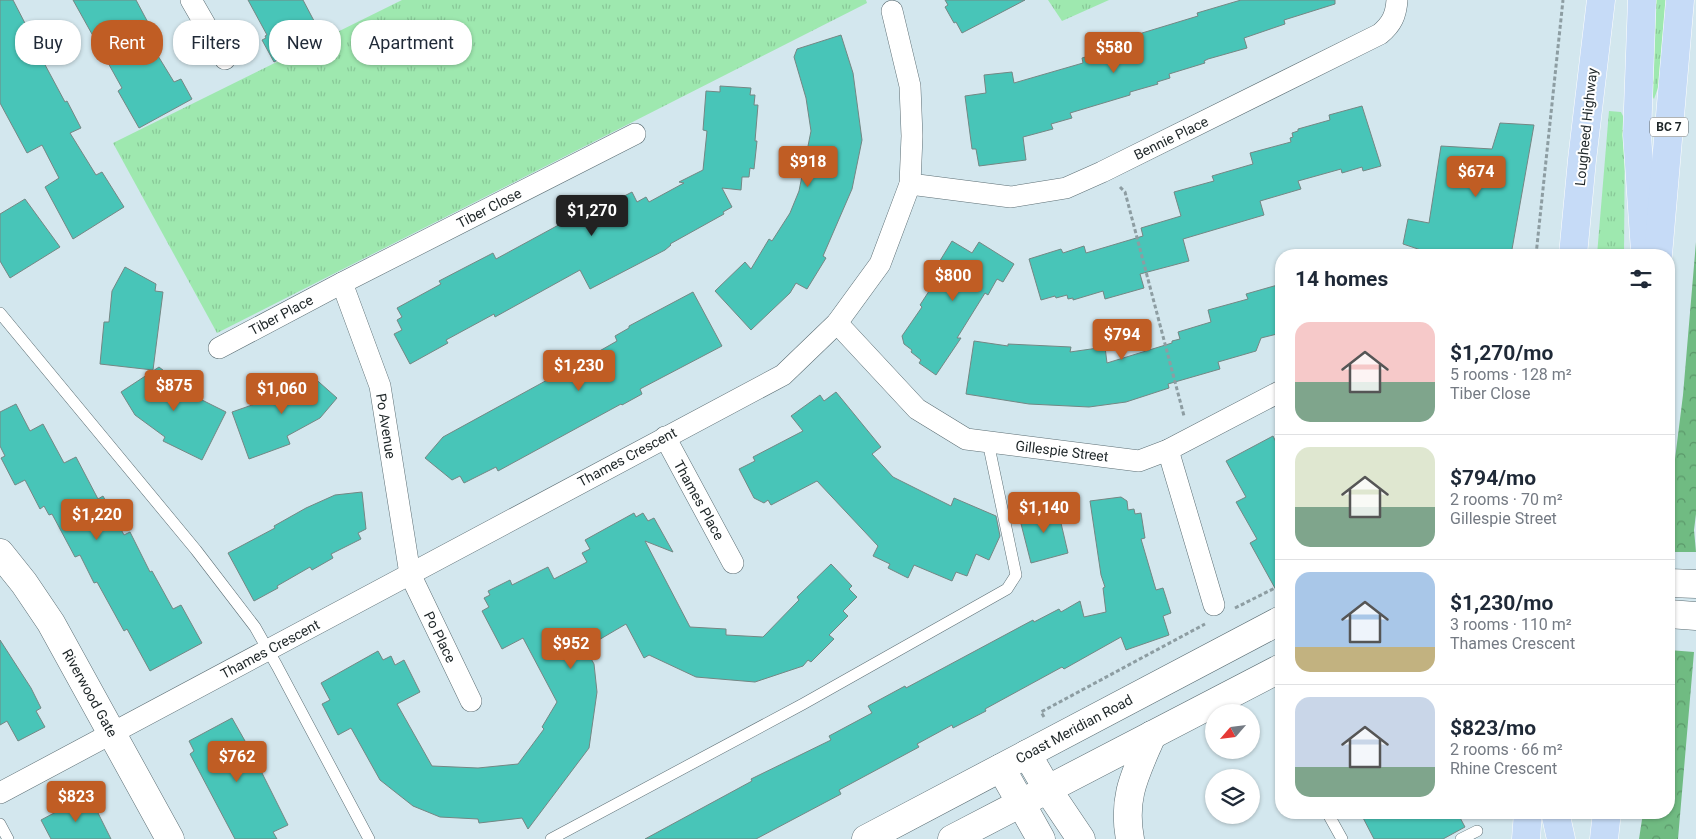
<!DOCTYPE html>
<meta charset="utf-8">
<style>
body{margin:0;font-family:Roboto,sans-serif;background:#f2f2f3;color:#1f2937;height:100vh;display:flex;flex-direction:column;font-size:19px;white-space:nowrap}
*{box-sizing:border-box;margin:0}
p{font-size:16px;color:#747a83}
.icon{flex:none;width:28px;height:28px;fill:none;stroke:currentColor;stroke-width:2;stroke-linecap:round;stroke-linejoin:round}
.map{position:relative;flex:1;overflow:hidden}
.side{position:absolute;left:1275px;top:249px;width:400px;height:570px;display:flex;flex-direction:column;background:#fff;border-radius:20px;box-shadow:0 1px 4px #0004}
.side>*{flex:none}
.banner{position:absolute;left:15px;top:20px;width:475px;height:45px;display:flex;gap:10px}
.needle{width:32px;rotate:242deg}
.controls{position:absolute;left:1205px;top:704px;display:grid;gap:10px}
.controls a{display:grid;place-items:center;width:55px;height:55px;border-radius:50%;background:#fff;box-shadow:0 1px 4px #0004;font-size:25px}
.price{position:absolute;translate:-50% -42px;padding:0 11px;border-radius:5px;background:#c05d24;color:#fff;font-size:16px;line-height:32px;filter:drop-shadow(0 1px 2px #0008)}
.price::after{content:'';position:absolute;left:50%;top:30px;width:15px;height:11px;margin-left:-8px;background:inherit;clip-path:polygon(0 0,100% 0,50% 100%)}
.price.current{background:#222;color:#fff}
ul{padding:0;list-style:none}
li{display:flex;align-items:center;gap:15px;height:125px;padding:0 20px}
li+li{border-top:1px solid #e0e1e3}
li span{display:grid;place-items:center;flex:none;width:140px;height:100px;border-radius:15px;color:#555}
li>.icon{margin-inline-start:auto}
span .icon{width:60px;height:60px;fill:#fffc;stroke-width:1}
li b{font-size:21px}
h2{display:flex;justify-content:space-between;align-items:center;height:60px;padding:0 20px;font-size:21px}
.chip{padding:0 18px;border-radius:20px;background:#fff;box-shadow:0 1px 4px #0004;font-size:18px;line-height:45px}
.chip.current{background:#c05d24;color:#fff}
.map>svg:first-child{display:block}
.grass{fill:url(#grass-tufts)}
.forest{fill:url(#forest-crowns)}
.building{fill:#48c5b8;stroke:#748784}
.lines{fill:none;stroke-linecap:round;stroke-linejoin:round}
.lane-casing{stroke:#5c6e74;stroke-width:12}
.street-casing{stroke:#5c6e74;stroke-width:22}
.secondary-casing{stroke:#5c6e74;stroke-width:29}
.primary-casing{stroke:#fff;stroke-width:29}
.path{stroke:#8d9da2;stroke-width:3;stroke-dasharray:4 2.5;stroke-linecap:butt}
.lane{stroke:#fff;stroke-width:11}
.street{stroke:#fff;stroke-width:21}
.secondary{stroke:#fff;stroke-width:28}
.primary{stroke:#c6dbf7;stroke-width:28}
.labels{text-anchor:middle;stroke-width:4;stroke-linejoin:round;paint-order:stroke}
.shield{fill:#fff;stroke:#616668;stroke-width:1}
.shield-label{font-size:12px;font-weight:bold;fill:#1d2527}
.street-label{font-size:14px;fill:#1d2527;stroke:#fff}
</style>
<div class="map">
<svg width="1696" height="839" viewBox="0 0 1696 839">
<defs>
<pattern id="grass-tufts" width="24" height="20" patternUnits="userSpaceOnUse" patternTransform="scale(1.25)"><rect width="24" height="20" fill="#9ee8af"/><path d="M3 7l-1-3M5 7V3M7 7l1-3M15 17l-1-3M17 17v-4M19 17l1-3" fill="none" stroke="#88c797"/></pattern>
<pattern id="forest-crowns" width="20" height="18" patternUnits="userSpaceOnUse" patternTransform="scale(1.25)"><rect width="20" height="18" fill="#70bb82"/><path d="M2 6a3 3 0 1 1 6 0M12 15a3 3 0 1 1 6 0" fill="none" stroke="#5b986a"/></pattern>
</defs>
<rect width="100%" height="100%" fill="#d3e7ee"/>
<g class="grass">
<polygon points="402,0 866,0 867,3 217,333 113,143"/>
<polygon points="1048,0 1109,0 1062,21"/>
<polygon points="1653,0 1666,0 1659,85 1654,99 1651,94"/>
<polygon points="1609,111 1621,112 1625,120 1624,255 1597,255"/>
</g>
<g class="forest">
<polygon points="1696,242 1696,514 1694,530 1696,552 1669,552 1669,496 1672,483 1683,395"/>
<polygon points="1669,650 1694,652 1678,839 1639,839 1643,813 1669,812"/>
</g>
<g class="building">
<polygon points="0,0 13,0 44,60 43,61 65,102 67,101 81,128 70,133 96,175 102,172 124,207 73,239 45,187 59,178 42,145 27,153 0,103"/>
<polygon points="73,0 136,0 161,47 155,51 174,82 181,79 192,99 139,128 118,91 122,88"/>
<polygon points="248,0 303,0 322,36 274,62 262,40 266,38 265,36 267,35"/>
<polygon points="945,0 1025,0 962,33 956,22 954,23 945,7 948,5"/>
<polygon points="1241,0 1335,0 1335,4 1284,20 1285,24 1244,38 1247,48 1208,59 1204,61 1205,63 1169,74 1170,78 1157,82 1158,84 1130,92 1130,95 1070,113 1072,118 1051,124 1053,129 1023,137 1026,160 979,166 976,149 972,149 965,96 986,93 984,75 1012,72 1014,83 1083,63 1082,58 1121,47 1119,40 1198,16 1197,13"/>
<polygon points="841,35 853,73 862,140 852,189 823,256 826,258 807,289 796,283 790,293 751,330 715,291 745,262 751,269 769,239 772,241 790,213 799,191 811,131 806,98 794,57 797,49"/>
<polygon points="720,86 751,88 750,95 755,95 754,105 758,105 755,141 757,141 754,169 750,168 749,177 742,177 741,190 722,188 732,207 723,212 724,214 670,244 671,245 665,250 590,289 580,270 495,317 494,314 446,340 448,343 410,364 394,334 402,330 397,320 402,317 397,308 441,284 439,281 464,268 493,253 496,259 577,215 580,219 632,192 637,202 646,197 649,202 684,183 679,182 703,170 707,131 703,130 706,91 720,92"/>
<polygon points="1362,106 1381,166 1363,171 1362,167 1342,173 1341,169 1298,181 1301,189 1260,201 1264,215 1183,239 1189,261 1140,274 1144,288 1105,299 1103,291 1073,300 1073,298 1068,299 1067,295 1056,298 1055,296 1041,300 1029,259 1061,249 1063,253 1084,246 1086,253 1143,236 1141,228 1181,216 1174,192 1214,181 1212,176 1253,164 1250,153 1291,142 1290,138 1293,137 1292,133 1298,131 1298,129 1330,120 1329,115"/>
<polygon points="1500,123 1534,125 1511,255 1436,255 1403,244 1408,219 1429,223 1441,146 1492,149"/>
<polygon points="25,199 60,247 10,278 0,261 0,214"/>
<polygon points="952,241 972,253 979,242 1014,264 1003,282 997,279 988,295 985,293 957,338 961,338 936,375 919,363 921,360 911,352 912,350 904,344 902,336 922,307 920,305 944,268 938,264"/>
<polygon points="125,267 156,284 155,291 163,292 153,370 100,364 104,322 109,322 112,291"/>
<polygon points="1281,284 1281,333 1261,338 1256,351 1218,362 1220,369 1168,384 1169,388 1126,402 1089,407 1029,404 966,394 974,341 1008,346 1008,344 1071,347 1070,352 1105,347 1107,363 1172,343 1172,341 1180,339 1178,332 1211,322 1208,310 1248,299 1246,294"/>
<polygon points="693,292 722,346 640,389 642,394 622,405 621,404 498,471 496,467 464,483 460,476 452,480 425,458 443,437 582,361 617,341 615,336 629,328 629,326"/>
<polygon points="159,367 186,388 184,391 226,412 202,460 163,441 165,437 135,415 121,392"/>
<polygon points="311,375 337,398 320,418 287,436 290,444 249,459 232,412 278,396 274,390 301,376 303,379"/>
<polygon points="836,392 881,447 872,454 893,477 951,506 954,498 996,516 1000,536 989,560 976,554 967,576 956,572 952,581 914,565 908,578 888,568 890,564 873,556 878,546 817,481 771,505 768,500 764,503 754,498 739,469 755,461 753,457 803,431 791,416 820,395 824,401"/>
<polygon points="16,404 30,431 43,424 64,463 76,457 98,499 103,496 124,535 130,532 150,572 152,571 173,609 181,605 202,643 150,671 127,629 124,631 97,582 94,583 80,555 75,557 52,514 49,515 44,506 40,509 25,480 15,485 1,458 5,456 0,446 0,412"/>
<polygon points="1273,436 1281,452 1281,599 1250,543 1257,539 1236,502 1246,497 1226,461"/>
<polygon points="362,492 366,529 358,533 361,539 331,554 333,558 312,570 310,567 277,586 278,588 254,601 228,553 275,528 274,526 306,508 335,495"/>
<polygon points="1121,497 1127,501 1128,510 1134,509 1135,514 1141,513 1145,538 1141,539 1156,590 1163,588 1171,613 1163,616 1169,635 1126,650 1121,637 1064,669 1062,667 985,709 986,711 953,728 952,725 917,744 919,747 839,790 841,794 756,839 645,839 752,781 751,779 831,740 829,736 872,713 868,706 905,686 906,688 1033,620 1034,622 1059,609 1061,612 1080,601 1084,617 1106,612 1103,588 1105,587 1101,575 1090,501"/>
<polygon points="1057,506 1068,553 1031,563 1019,516"/>
<polygon points="634,513 636,517 643,513 648,521 654,518 673,552 645,541 690,627 726,629 726,635 763,637 799,600 797,597 831,564 852,586 849,589 857,597 843,611 848,616 829,635 834,639 811,662 808,660 803,666 755,682 696,677 649,655 644,658 626,624 585,648 594,664 597,692 589,748 528,829 522,818 479,823 478,819 440,817 413,806 380,780 351,728 338,735 322,704 330,700 321,683 378,651 383,660 391,656 395,665 404,660 420,692 397,704 432,766 478,768 518,764 544,729 542,727 557,702 523,638 502,649 482,611 489,607 484,598 490,595 488,591 510,580 512,585 548,567 554,579 587,562 582,553 590,549 585,540"/>
<polygon points="0,640 31,688 41,708 36,711 45,727 18,741 7,721 0,725"/>
<polygon points="232,718 253,755 288,825 273,832 277,839 235,839 190,754 194,751 189,741"/>
<polygon points="84,797 89,808 94,805 111,839 51,839 41,820"/>
<polygon points="1360,812 1457,812 1465,827 1443,839 1374,839"/>
</g>
<g class="lines">
<g class="lane-casing">
<g id="lane">
<polyline points="0,313 196,550 255,627 277,666 369,839"/>
<polyline points="1327,812 1342,839"/>
<polyline points="0,824 8,839"/>
<polyline points="551,839 803,704 1007,589 1016,575 988,442"/>
<polyline points="1461,839 1477,831"/>
</g>
</g>
<g class="street-casing">
<g id="street">
<polyline points="191,0 225,59"/>
<path d="M910,184L1011,197L1066,188L1102,172L1380,34C1392,24 1396,15 1397,0"/>
<polyline points="342,283 380,386 410,574 471,701"/>
<polyline points="837,323 917,409 966,439 1139,461 1168,450 1281,391"/>
<polyline points="219,348 342,283 635,134"/>
<polyline points="665,437 733,563"/>
<polyline points="1168,450 1214,605"/>
<polyline points="0,793 783,375 837,323 880,264 910,184 912,136 910,86 892,11"/>
</g>
</g>
<g class="secondary-casing">
<g id="secondary">
<polyline points="0,553 24,583 51,623 170,839"/>
<polyline points="1669,583 1696,584"/>
<polyline points="1669,614 1696,616"/>
<polyline points="1027,754 1048,790 1081,839"/>
<polyline points="1001,768 1041,839"/>
<polyline points="866,839 1281,620"/>
<polyline points="952,839 1281,668"/>
<path d="M1130,839C1122,796 1136,773 1152,735"/>
</g>
</g>
<g class="primary-casing">
<g id="primary">
<polyline points="1642,0 1637,135 1645,251"/>
<polyline points="1573,255 1582,160 1601,0"/>
<polyline points="1658,255 1680,0"/>
<polyline points="1555,812 1561,839"/>
<polyline points="1526,839 1528,812"/>
<polyline points="1604,839 1607,812"/>
</g>
</g>
<g class="path">
<polyline points="1120,187 1125,192 1184,416"/>
<polyline points="1536,255 1563,0"/>
<polyline points="1235,608 1281,585"/>
<polyline points="1044,717 1041,712 1205,624"/>
</g>
<use href="#lane" class="lane"/>
<use href="#street" class="street"/>
<use href="#secondary" class="secondary"/>
<use href="#primary" class="primary"/>
</g>
<g class="labels">
<rect class="shield" x="1650" y="117.5" width="38" height="19" rx="4"/>
<g class="shield-label">
<text x="1669" y="131">BC 7</text>
</g>
<g class="street-label">
<text transform="translate(1586 127) rotate(-84)" y="5">Lougheed Highway</text>
<text transform="translate(1171 138) rotate(-26)" y="5">Bennie Place</text>
<text transform="translate(489 208) rotate(-27)" y="5">Tiber Close</text>
<text transform="translate(281 315) rotate(-28)" y="5">Tiber Place</text>
<text transform="translate(386 426) rotate(81)" y="5">Po Avenue</text>
<text transform="translate(1062 451) rotate(7)" y="5">Gillespie Street</text>
<text transform="translate(627 457) rotate(-28)" y="5">Thames Crescent</text>
<text transform="translate(699 500) rotate(61)" y="5">Thames Place</text>
<text transform="translate(440 637) rotate(64)" y="5">Po Place</text>
<text transform="translate(270 649) rotate(-28)" y="5">Thames Crescent</text>
<text transform="translate(90 693) rotate(61)" y="5">Riverwood Gate</text>
<text transform="translate(1074 729) rotate(-28)" y="5">Coast Meridian Road</text>
</g>
</g>
</svg>
<div class="controls">
<a><svg class="needle" viewBox="-14 -14 28 28"><path d="M0-13l5 13h-10z" fill="#e53935"/><path d="M0 13l5-13h-10z" fill="#747a83"/></svg></a>
<a><svg class="icon" aria-label="layers" viewBox="0 0 24 24"><path d="M12 4l9 5-9 5-9-5zM3 14l9 5 9-5"/></svg></a>
</div>
<b class="price" style="left:1114px;top:74px">$580</b>
<b class="price" style="left:808px;top:188px">$918</b>
<b class="price" style="left:1476px;top:198px">$674</b>
<b class="price current" style="left:592px;top:237px">$1,270</b>
<b class="price" style="left:953px;top:302px">$800</b>
<b class="price" style="left:1122px;top:361px">$794</b>
<b class="price" style="left:579px;top:392px">$1,230</b>
<b class="price" style="left:174px;top:412px">$875</b>
<b class="price" style="left:282px;top:415px">$1,060</b>
<b class="price" style="left:1044px;top:534px">$1,140</b>
<b class="price" style="left:97px;top:541px">$1,220</b>
<b class="price" style="left:571px;top:670px">$952</b>
<b class="price" style="left:237px;top:783px">$762</b>
<b class="price" style="left:76px;top:823px">$823</b>
<div class="banner">
<a class="chip">Buy</a>
<a class="chip current">Rent</a>
<a class="chip">Filters</a>
<a class="chip">New</a>
<a class="chip">Apartment</a>
</div>
<section class="side">
<h2>14 homes<svg class="icon" aria-label="filters" viewBox="0 0 24 24"><path d="M4 7h16M4 17h16"/><circle cx="9" cy="7" r="2"/><circle cx="15" cy="17" r="2"/></svg></h2>
<ul>
<li><span style="background:linear-gradient(#f6c9c9 60%,#7fa58c 0)"><svg class="icon" aria-label="home" viewBox="0 0 24 24"><path d="M3 11l9-7 9 7M6 9v11h12V9"/></svg></span><div><b>$1,270/mo</b><p>5 rooms · 128 m²</p><p>Tiber Close</p></div></li>
<li><span style="background:linear-gradient(#dfe7d0 60%,#7fa58c 0)"><svg class="icon" aria-label="home" viewBox="0 0 24 24"><path d="M3 11l9-7 9 7M6 9v11h12V9"/></svg></span><div><b>$794/mo</b><p>2 rooms · 70 m²</p><p>Gillespie Street</p></div></li>
<li><span style="background:linear-gradient(#a9c7e8 75%,#c2b280 0)"><svg class="icon" aria-label="home" viewBox="0 0 24 24"><path d="M3 11l9-7 9 7M6 9v11h12V9"/></svg></span><div><b>$1,230/mo</b><p>3 rooms · 110 m²</p><p>Thames Crescent</p></div></li>
<li><span style="background:linear-gradient(#c9d6e8 70%,#7fa58c 0)"><svg class="icon" aria-label="home" viewBox="0 0 24 24"><path d="M3 11l9-7 9 7M6 9v11h12V9"/></svg></span><div><b>$823/mo</b><p>2 rooms · 66 m²</p><p>Rhine Crescent</p></div></li>
</ul>
</section>
</div>
